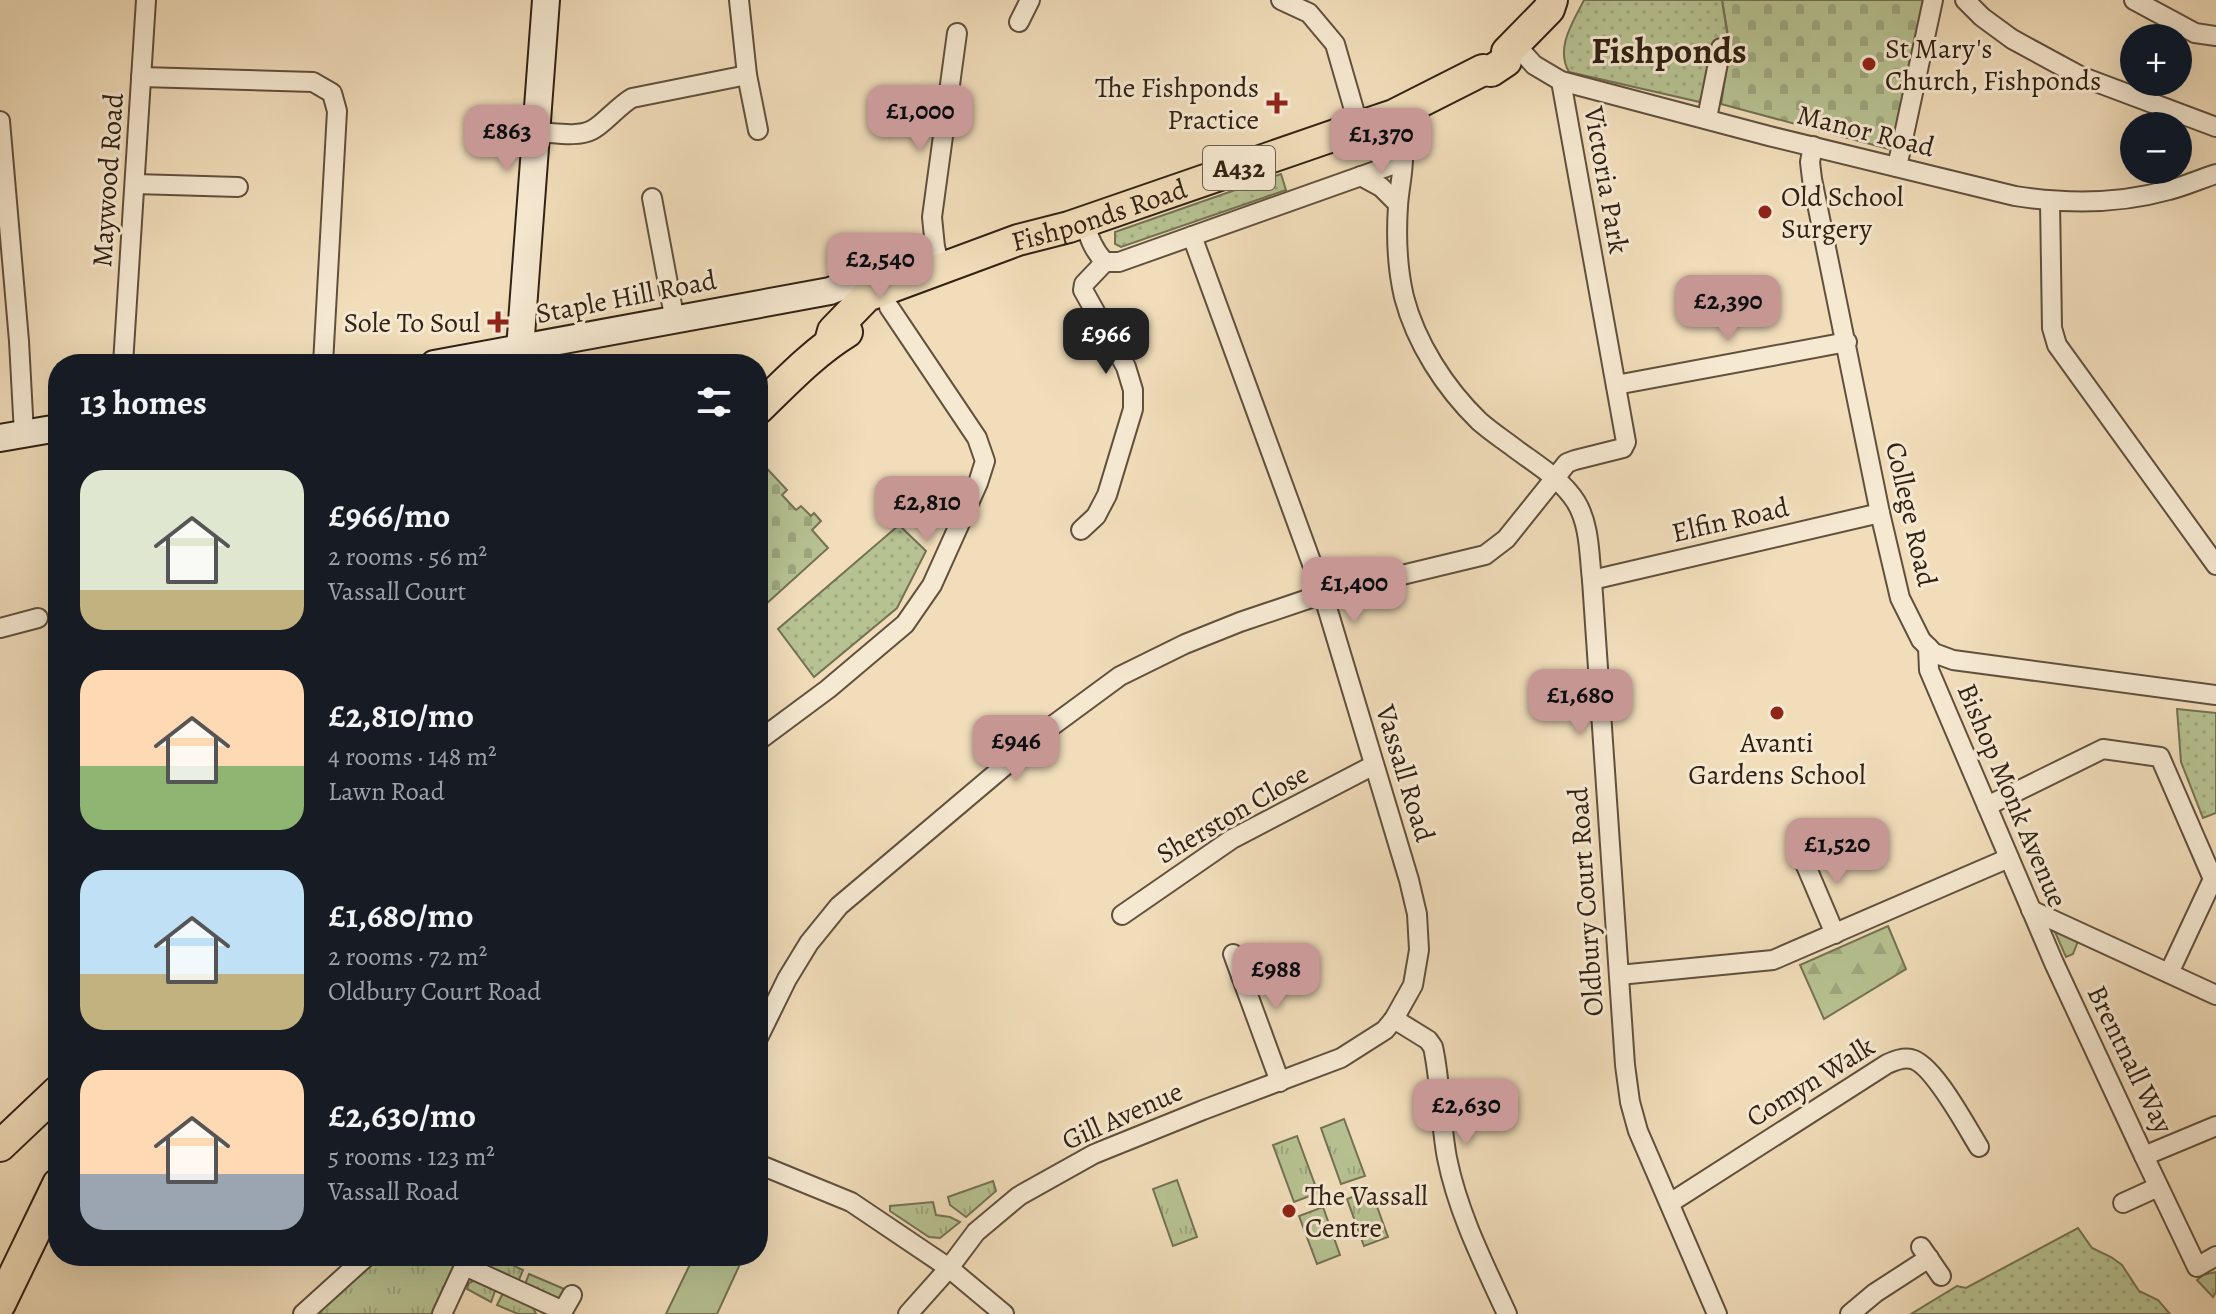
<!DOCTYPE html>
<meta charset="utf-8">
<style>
body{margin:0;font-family:Alegreya,serif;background:#20242c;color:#f1f3f6;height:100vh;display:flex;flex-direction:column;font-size:30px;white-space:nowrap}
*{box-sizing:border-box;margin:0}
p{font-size:26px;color:#9ea1a6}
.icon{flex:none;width:44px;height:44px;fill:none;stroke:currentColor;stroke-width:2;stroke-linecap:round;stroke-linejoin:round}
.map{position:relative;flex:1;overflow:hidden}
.sheet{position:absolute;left:48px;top:354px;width:720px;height:912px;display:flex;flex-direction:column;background:#171b24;border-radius:32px;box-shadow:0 8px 32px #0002}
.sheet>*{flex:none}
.controls{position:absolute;left:2120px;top:24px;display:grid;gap:16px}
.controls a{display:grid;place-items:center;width:72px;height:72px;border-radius:50%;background:#171b24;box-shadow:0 8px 32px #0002;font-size:40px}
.price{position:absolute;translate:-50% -68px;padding:0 18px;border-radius:16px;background:#c59692;color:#111;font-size:26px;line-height:52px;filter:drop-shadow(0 2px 4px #0008)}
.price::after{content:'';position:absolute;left:50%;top:48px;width:24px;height:18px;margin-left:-12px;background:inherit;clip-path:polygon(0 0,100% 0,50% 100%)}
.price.selected{background:#222;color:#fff}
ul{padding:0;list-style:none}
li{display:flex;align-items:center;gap:24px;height:200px;padding:0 32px}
li span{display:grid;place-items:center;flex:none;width:224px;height:160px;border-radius:24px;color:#555}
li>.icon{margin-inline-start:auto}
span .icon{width:96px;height:96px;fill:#fffc;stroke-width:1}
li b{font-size:34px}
h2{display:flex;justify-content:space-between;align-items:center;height:96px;padding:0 32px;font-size:34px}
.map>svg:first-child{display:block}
.grass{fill:url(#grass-tufts);stroke:#747253;stroke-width:2}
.forest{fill:url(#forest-firs);stroke:#747253;stroke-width:2}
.cemetery{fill:url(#cemetery-stones);stroke:#747253;stroke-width:2}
.park{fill:url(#park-dots);stroke:#747253;stroke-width:2}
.pitch{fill:#b7c292;stroke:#747253;stroke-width:2}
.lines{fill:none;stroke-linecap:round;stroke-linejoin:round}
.street-casing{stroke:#61503e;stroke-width:22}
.secondary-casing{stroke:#312114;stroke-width:30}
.primary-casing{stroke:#312114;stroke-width:34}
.street{stroke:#f6e9d2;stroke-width:18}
.secondary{stroke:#f6e9d2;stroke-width:26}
.primary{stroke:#f1ddba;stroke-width:30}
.poi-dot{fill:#8f2418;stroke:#f6e9d2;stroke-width:3}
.labels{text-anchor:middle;stroke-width:6;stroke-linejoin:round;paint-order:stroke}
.shield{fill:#f6e9d2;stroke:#6c5d4d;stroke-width:2}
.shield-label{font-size:26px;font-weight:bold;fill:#312114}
.poi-label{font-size:28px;fill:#312114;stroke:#f6e9d2;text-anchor:start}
.street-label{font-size:28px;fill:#312114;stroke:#f6e9d2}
.district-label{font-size:36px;font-weight:bold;fill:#312114;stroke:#f6e9d2}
</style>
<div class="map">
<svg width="2216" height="1314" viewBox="0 0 2216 1314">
<defs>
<pattern id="grass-tufts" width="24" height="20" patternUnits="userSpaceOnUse" patternTransform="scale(2)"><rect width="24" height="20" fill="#b7c292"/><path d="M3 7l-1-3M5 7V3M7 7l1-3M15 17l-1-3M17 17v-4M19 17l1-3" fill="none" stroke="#9ea67d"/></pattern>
<pattern id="forest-firs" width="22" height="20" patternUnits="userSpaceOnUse" patternTransform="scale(2)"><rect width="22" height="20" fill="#b7c292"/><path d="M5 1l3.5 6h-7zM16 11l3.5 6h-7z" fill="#9ea67d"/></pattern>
<pattern id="cemetery-stones" width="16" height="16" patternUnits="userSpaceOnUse" patternTransform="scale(2)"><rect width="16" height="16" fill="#b7c292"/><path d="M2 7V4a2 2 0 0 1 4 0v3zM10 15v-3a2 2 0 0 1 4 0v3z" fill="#9ea67d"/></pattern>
<pattern id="park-dots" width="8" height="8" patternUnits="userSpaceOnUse" patternTransform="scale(2)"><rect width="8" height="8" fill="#b7c292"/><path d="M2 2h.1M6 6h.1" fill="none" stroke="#9ea67d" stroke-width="1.8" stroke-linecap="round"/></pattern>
</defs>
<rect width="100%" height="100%" fill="#f1ddba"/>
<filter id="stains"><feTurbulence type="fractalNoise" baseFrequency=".0025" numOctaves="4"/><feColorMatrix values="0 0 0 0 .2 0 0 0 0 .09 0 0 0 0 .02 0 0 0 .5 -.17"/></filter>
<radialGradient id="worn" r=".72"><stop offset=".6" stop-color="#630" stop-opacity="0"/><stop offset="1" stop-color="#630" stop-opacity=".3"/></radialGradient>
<g class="grass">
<polygon points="2062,929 2080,936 2073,954 2066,957 2055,932"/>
<polygon points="1344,1119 1365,1176 1341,1184 1321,1128"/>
<polygon points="1297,1136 1318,1193 1294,1202 1273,1145"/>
<polygon points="1177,1180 1197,1237 1173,1246 1153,1189"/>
<polygon points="993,1181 996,1191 966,1217 950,1205 948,1197"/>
<polygon points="1371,1190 1388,1237 1364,1246 1347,1199"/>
<polygon points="933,1202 936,1215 950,1217 960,1222 940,1238 929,1237 890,1211 890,1206"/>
<polygon points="1323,1207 1340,1255 1317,1264 1299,1216"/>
<polygon points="378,1256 461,1256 435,1314 314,1314"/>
<polygon points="479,1256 493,1256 523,1270 518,1282 481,1266 478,1258"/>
<polygon points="2216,1272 2216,1292 2213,1297 2197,1280 2203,1275"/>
<polygon points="529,1274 569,1291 561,1302 524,1287"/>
<polygon points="475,1280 496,1288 491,1302 467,1289 469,1283"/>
<polygon points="504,1291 531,1303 536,1314 518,1314 497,1305"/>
</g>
<polygon class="forest" points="1888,926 1906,969 1824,1019 1800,965"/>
<g class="cemetery">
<polygon points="1722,0 1927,0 1896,151 1721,104 1730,47"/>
<polygon points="758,459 787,490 782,495 796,510 801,506 811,516 814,513 821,521 812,530 828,548 765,605 758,594"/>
</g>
<g class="park">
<path d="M1584,0H1722L1728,39L1716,42L1704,103L1569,72C1555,48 1573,22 1584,0Z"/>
<polygon points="1281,174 1286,190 1121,247 1115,244 1115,232"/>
<polygon points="899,525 926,551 897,608 814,677 778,629"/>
<polygon points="2177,709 2216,713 2216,813 2203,818 2181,762"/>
<polygon points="2078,1228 2092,1248 2111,1257 2122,1265 2139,1291 2158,1300 2170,1314 1911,1314 1957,1286 1966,1288"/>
</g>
<polygon class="pitch" points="694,1256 721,1256 740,1264 717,1314 666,1314"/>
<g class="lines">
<g class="street-casing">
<g id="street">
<polyline points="739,0 747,75 758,130"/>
<polyline points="1281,0 1309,13 1335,44 1359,127"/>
<polyline points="1965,0 1982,17 2012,39 2080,76 2216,127"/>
<polyline points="2134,0 2195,33 2216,36"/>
<polyline points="1019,22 1030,0"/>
<path d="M1516,45L1534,65L1561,81L1769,136L2015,196C2066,204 2119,204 2169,190C2185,186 2200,179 2216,174"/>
<polyline points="141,77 313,82 332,93 337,111 323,364"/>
<polyline points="1707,118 1721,48"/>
<polyline points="0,121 19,341 24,434"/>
<path d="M535,132C551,132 577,138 592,130C603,125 618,106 632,98L747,75"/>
<polyline points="1813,146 1810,162 1812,179 1880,513 1900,598 1921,640 1934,653 1953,660 2216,695"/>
<path d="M1403,152C1404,170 1399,188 1398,206C1396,236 1397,267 1404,297C1416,343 1445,388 1479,421C1489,430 1501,438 1513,447C1534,463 1562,479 1576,502C1590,525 1589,555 1592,580L1625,1065L1630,1102L1638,1131L1717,1314"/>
<polyline points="1897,167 1933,0"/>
<polyline points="1361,176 1381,187 1398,204"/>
<polyline points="135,184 238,187"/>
<polyline points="652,198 675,321"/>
<polyline points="2050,202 2052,328 2057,345 2216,565"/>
<path d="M1084,221C1089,237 1093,250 1105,262H1119L1395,164L1403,152L1394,115"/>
<polyline points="941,269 935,247 932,217 957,33"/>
<polyline points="123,364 146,0"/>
<polyline points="1616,385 1847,342"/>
<polyline points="1081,530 1096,516 1107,495 1133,409 1133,390 1126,367 1083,290 1084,284 1105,262"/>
<polyline points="1592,580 1880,513"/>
<polyline points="0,628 38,618"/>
<polyline points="1928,647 1929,670 2054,963 2144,1156 2216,1126"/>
<polyline points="758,741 828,689 905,624 932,585 978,483 985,461 977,438 889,307"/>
<polyline points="1987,806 2103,749 2160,757 2213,879 2169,973"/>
<polyline points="1801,854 1835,934"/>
<polyline points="2031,910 2216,995"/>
<polyline points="1122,915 1232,839 1374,765"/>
<polyline points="1233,954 1280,1082"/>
<polyline points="1619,975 1773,960 2009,858"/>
<polyline points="1241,976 1267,967"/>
<path d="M1394,1019L1428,1040L1433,1047C1441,1083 1440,1121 1447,1158C1458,1213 1484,1264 1507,1314"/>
<polyline points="758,1038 787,979 809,943 839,906 1052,726 1120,676 1185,644 1240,622 1323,594 1485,555 1506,539 1567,463 1575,460 1623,448 1626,442 1561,81"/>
<polyline points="2144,1156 2197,1267 2216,1256"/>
<polyline points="758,1164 851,1202 949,1268 1004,1314"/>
<path d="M1670,1203L1887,1064C1894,1061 1903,1057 1911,1059C1933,1063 1967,1128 1979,1147"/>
<polyline points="2123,1203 2158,1187"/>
<polyline points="1921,1247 1941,1276"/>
<polyline points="465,1266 563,1311 572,1295"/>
<polyline points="303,1314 367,1256"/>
<polyline points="442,1314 469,1256"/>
<polyline points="908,1314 949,1268 976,1232 1019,1196 1094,1154 1203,1110 1341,1058 1385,1030 1394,1019 1413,985 1419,950 1417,914 1409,880 1323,594 1192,236"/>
<polyline points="1850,1314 1875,1293 1929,1258"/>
</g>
</g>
<g class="secondary-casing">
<g id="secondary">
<polyline points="520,349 546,0"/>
<path d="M434,364L830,291C854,281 885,268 912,272"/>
<polyline points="0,438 58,428"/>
</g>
</g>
<g class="primary-casing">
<g id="primary">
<path id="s1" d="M830,342L833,331L867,296L1018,240L1069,227L1376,121L1394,115L1483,70L1491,71L1506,61L1507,52L1549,9L1552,0"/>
<path d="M758,409C786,382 813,353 847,332"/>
<polyline points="0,1146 58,1091"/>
<polyline points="0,1304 58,1184"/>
</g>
</g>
<use href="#street" class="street"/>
<use href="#secondary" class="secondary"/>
<use href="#primary" class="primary"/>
</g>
<g class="poi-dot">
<circle cx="1869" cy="64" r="8"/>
<path d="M1273 91h8v8h8v8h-8v8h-8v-8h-8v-8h8z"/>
<circle cx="1765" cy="212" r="8"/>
<path d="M494 310h8v8h8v8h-8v8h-8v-8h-8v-8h8z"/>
<circle cx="1777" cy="713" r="8"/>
<circle cx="1289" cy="1211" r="8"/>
</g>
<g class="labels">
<rect class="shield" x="1203" y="146" width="72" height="44" rx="6"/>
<g class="shield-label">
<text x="1239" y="177">A432</text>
</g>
<g class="poi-label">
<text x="1885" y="58">St Mary's<tspan x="1885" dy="32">Church, Fishponds</tspan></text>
<text x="1259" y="97" text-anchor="end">The Fishponds<tspan x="1259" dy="32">Practice</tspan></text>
<text x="1781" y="206">Old School<tspan x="1781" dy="32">Surgery</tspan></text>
<text x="480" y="332" text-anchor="end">Sole To Soul</text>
<text x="1777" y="752" text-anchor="middle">Avanti<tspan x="1777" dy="32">Gardens School</tspan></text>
<text x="1305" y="1205">The Vassall<tspan x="1305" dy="32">Centre</tspan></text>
</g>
<g class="street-label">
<text transform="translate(1866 130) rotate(14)" y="10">Manor Road</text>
<text transform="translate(107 180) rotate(-86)" y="10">Maywood Road</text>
<text transform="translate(1607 180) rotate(80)" y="10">Victoria Park</text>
<text dy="10" stroke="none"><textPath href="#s1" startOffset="306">Fishponds Road</textPath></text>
<text transform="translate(626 296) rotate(-11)" y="10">Staple Hill Road</text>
<text transform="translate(1912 514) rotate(77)" y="10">College Road</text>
<text transform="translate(1730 519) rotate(-13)" y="10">Elfin Road</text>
<text transform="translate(1406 773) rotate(73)" y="10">Vassall Road</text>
<text transform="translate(2013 795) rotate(67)" y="10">Bishop Monk Avenue</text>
<text transform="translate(1232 813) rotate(-30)" y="10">Sherston Close</text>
<text transform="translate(1585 902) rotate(-94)" y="10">Oldbury Court Road</text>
<text transform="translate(2131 1059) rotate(64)" y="10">Brentnall Way</text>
<text transform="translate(1810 1081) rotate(-32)" y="10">Comyn Walk</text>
<text transform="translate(1122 1115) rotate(-24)" y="10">Gill Avenue</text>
</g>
<g class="district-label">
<text x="1669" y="63">Fishponds</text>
</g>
</g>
<rect width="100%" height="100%" filter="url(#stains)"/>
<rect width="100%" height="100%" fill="url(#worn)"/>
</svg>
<div class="controls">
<a>+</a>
<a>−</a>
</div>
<b class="price" style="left:920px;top:153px">£1,000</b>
<b class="price" style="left:507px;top:173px">£863</b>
<b class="price" style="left:1381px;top:176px">£1,370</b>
<b class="price" style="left:880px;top:301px">£2,540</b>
<b class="price" style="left:1728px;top:343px">£2,390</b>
<b class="price selected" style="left:1106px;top:376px">£966</b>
<b class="price" style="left:927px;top:544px">£2,810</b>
<b class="price" style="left:1354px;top:625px">£1,400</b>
<b class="price" style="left:1580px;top:737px">£1,680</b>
<b class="price" style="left:1016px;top:783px">£946</b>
<b class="price" style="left:1837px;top:886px">£1,520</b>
<b class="price" style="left:1276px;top:1011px">£988</b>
<b class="price" style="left:1466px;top:1147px">£2,630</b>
<section class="sheet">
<h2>13 homes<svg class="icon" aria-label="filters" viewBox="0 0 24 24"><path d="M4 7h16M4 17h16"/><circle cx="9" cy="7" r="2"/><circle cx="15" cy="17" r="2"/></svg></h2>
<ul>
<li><span style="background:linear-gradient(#dfe7d0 75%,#c2b280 0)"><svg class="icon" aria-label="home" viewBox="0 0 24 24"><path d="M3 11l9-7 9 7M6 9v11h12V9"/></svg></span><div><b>£966/mo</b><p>2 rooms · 56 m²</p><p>Vassall Court</p></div></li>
<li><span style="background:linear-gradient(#ffd9b3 60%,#8fb573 0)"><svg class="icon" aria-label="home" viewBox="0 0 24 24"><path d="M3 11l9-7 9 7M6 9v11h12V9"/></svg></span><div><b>£2,810/mo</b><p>4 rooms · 148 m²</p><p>Lawn Road</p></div></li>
<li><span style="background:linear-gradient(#bfe0f5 65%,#c2b280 0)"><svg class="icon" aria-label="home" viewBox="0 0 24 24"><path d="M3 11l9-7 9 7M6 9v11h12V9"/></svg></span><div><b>£1,680/mo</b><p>2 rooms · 72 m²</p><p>Oldbury Court Road</p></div></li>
<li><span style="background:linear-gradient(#ffd9b3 65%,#9aa5b1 0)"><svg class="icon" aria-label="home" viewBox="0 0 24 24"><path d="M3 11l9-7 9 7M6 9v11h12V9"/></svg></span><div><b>£2,630/mo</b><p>5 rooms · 123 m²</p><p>Vassall Road</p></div></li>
</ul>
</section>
</div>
